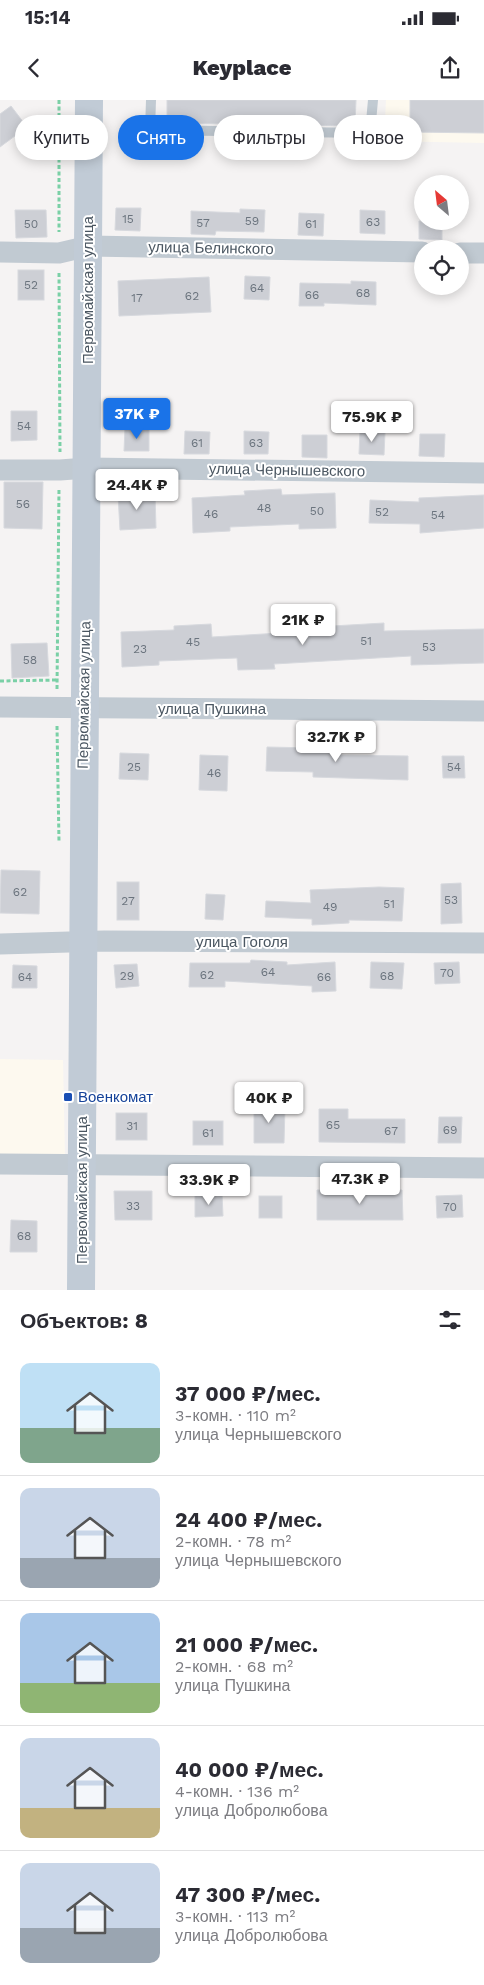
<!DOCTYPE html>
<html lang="ru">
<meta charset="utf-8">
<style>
body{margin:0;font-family:"Work Sans",sans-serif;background:#f2f2f3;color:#2b2b33;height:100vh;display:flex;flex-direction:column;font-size:19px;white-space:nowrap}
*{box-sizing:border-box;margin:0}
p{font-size:16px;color:#7c7c81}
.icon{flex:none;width:28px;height:28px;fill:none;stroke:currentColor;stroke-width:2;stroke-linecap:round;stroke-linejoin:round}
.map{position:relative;height:1190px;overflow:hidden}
.panel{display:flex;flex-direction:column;background:#fff;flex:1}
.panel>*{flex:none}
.hud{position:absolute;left:15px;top:15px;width:455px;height:45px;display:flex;gap:10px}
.needle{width:32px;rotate:332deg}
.controls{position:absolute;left:414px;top:75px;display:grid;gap:10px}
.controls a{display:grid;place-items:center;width:55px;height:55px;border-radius:50%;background:#fff;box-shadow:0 2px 12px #0003;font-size:25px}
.price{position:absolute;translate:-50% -42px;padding:0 11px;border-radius:5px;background:#fff;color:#222;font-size:16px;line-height:32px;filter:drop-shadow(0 1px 2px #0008)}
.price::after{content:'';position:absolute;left:50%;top:30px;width:15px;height:11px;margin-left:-8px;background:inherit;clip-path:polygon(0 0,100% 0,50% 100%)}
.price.on{background:#1a73e8;color:#fff}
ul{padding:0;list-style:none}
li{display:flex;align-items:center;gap:15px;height:125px;padding:0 20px}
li+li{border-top:1px solid #e1e1e2}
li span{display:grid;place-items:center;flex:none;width:140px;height:100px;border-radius:10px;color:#555}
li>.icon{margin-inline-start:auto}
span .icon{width:60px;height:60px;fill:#fffc;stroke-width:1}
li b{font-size:21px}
h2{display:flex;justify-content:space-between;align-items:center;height:60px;padding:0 20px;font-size:21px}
.tag{padding:0 18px;border-radius:22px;background:#fff;box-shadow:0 2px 12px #0003;font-size:18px;line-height:45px}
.tag.on{background:#1a73e8;color:#fff}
.status{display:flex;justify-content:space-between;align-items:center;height:35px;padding:0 25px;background:#fff;direction:ltr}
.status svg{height:14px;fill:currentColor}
header{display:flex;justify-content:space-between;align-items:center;height:65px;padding:0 20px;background:#fff;font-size:22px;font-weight:800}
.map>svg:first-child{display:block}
.commercial{fill:#fdf9ef}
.building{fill:#cdcfd5;stroke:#d7d9de}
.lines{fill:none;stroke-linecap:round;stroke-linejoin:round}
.path{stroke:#7ad0a6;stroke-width:3;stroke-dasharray:4 2.5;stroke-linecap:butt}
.lane{stroke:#c1cad2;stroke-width:10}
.street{stroke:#c1cad2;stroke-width:21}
.secondary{stroke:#c1cbd6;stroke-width:28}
.transit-dot{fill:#1a4fb4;stroke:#fff;stroke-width:2}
.labels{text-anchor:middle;stroke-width:4;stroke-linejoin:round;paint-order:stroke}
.number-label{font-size:12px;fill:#6b747e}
.street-label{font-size:15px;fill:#4a5661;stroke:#fff}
.transit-label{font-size:15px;fill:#164399;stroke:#fff;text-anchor:start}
</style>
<div class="status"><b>15:14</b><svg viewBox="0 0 49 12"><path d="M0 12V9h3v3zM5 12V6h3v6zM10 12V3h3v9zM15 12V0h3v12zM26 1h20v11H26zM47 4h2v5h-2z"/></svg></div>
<header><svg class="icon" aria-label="back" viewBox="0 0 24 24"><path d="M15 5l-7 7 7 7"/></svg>Keyplace<svg class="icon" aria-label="share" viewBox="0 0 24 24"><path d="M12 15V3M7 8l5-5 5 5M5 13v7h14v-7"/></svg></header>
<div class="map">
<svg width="484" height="1190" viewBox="0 0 484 1190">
<rect width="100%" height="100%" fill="#f5f3f3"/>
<g class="commercial">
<polygon points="386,0 484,0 484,43 384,41"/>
<polygon points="0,959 63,960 65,1057 0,1056"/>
</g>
<g class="building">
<polygon points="167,0 356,0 355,26 167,23"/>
<polygon points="410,0 484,0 484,33 410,32"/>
<polygon points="11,6 27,27 0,47 0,14"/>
<polygon points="116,108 141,108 140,131 115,130"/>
<polygon points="240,109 265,110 264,132 216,131 215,135 191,134 191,111 240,113"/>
<polygon points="15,110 46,110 47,137 16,138"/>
<polygon points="360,110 385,111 385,134 360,133"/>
<polygon points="299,113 324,114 323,136 298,135"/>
<polygon points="419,121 442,121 442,140 419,139"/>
<rect x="18" y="170" width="26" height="30"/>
<polygon points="245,176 270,177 269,200 244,199"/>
<polygon points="209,177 211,212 119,216 118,181"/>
<polygon points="351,181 376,182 376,205 324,203 324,206 299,206 300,183 351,184"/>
<polygon points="11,311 37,311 37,340 11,341"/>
<polygon points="125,328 149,329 149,351 124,351"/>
<polygon points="185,331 210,332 209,354 184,354"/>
<polygon points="244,331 269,332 268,354 244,354"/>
<polygon points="360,331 385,332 384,355 359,354"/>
<polygon points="420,334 445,334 444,357 419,356"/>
<polygon points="302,335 327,335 327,358 302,357"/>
<polygon points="4,382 43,382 42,429 4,428"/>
<polygon points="281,389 282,395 335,393 336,428 299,429 299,424 230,427 230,431 193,433 192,398 245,395 244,391"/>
<polygon points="155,393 156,428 120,430 118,395"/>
<polygon points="484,395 484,428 420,433 420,424 369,423 370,400 419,402 419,398"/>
<polygon points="384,523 384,531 484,529 484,563 411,565 411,556 274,564 275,569 238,570 237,558 159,561 159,565 122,567 121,532 174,530 174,526 211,524 212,537 298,532 298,528"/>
<polygon points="47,543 49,576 12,578 11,544"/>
<polygon points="313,644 341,644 341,655 408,656 408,680 313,677 313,672 266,671 267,647 313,648"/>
<polygon points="120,653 149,654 148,680 119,679"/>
<polygon points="200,655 228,656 227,691 199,690"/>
<polygon points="442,656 464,656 465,678 443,678"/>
<polygon points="1,770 40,771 39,814 0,813"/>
<rect x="117" y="782" width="22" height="38"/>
<polygon points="461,783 462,823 441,824 441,784"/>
<polygon points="379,787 404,788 402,821 349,820 349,823 312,825 312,819 265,817 266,801 311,803 310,790"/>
<polygon points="206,794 225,795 223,820 205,819"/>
<polygon points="251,860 287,862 287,865 335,862 336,891 312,892 312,886 225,881 225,887 189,887 190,863 250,863"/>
<polygon points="371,862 404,863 402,889 370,888"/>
<polygon points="459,862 460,883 435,884 434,863"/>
<polygon points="137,864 139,886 116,888 114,865"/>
<polygon points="13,865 37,866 37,888 12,888"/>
<polygon points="254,1006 285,1006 284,1043 254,1043"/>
<polygon points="319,1009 348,1009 348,1019 405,1019 405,1043 319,1042"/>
<rect x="116" y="1013" width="31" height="27"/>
<polygon points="439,1017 462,1017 461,1043 438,1043"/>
<rect x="193" y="1021" width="30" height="24"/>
<polygon points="317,1090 402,1090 403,1120 317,1120"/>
<polygon points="114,1091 152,1091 152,1120 115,1120"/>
<polygon points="222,1094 223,1116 195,1117 195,1095"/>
<polygon points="462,1095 463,1117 437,1118 436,1096"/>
<rect x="259" y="1096" width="23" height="22"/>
<polygon points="11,1120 37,1121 37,1152 10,1152"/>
</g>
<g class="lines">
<g class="path">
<polyline points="59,0 59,132"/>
<polyline points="59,173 60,352"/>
<polyline points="0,581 57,580"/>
<polyline points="57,589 59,388"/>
<polyline points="57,626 59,742"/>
</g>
<polyline class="lane" points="151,0 150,30 370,33 373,0"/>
<g class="street">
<polyline points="0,152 59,153 89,146 422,152"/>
<polyline points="460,153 484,153"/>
<polyline points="0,370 60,370 87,368 484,373"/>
<polyline points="0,607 484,611"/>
<polyline points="0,844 104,841 484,843"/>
<polyline points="0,1064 484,1068"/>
</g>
<polyline class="secondary" points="81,1190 89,0"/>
</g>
<rect class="transit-dot" x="63" y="992" width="10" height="10" rx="2.5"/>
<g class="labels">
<g class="number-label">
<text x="128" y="123">15</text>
<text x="252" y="125">59</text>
<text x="373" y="126">63</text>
<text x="203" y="127">57</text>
<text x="31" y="128">50</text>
<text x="311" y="128">61</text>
<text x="31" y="189">52</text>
<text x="257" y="192">64</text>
<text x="363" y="197">68</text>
<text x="312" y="199">66</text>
<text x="192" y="200">62</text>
<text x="137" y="202">17</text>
<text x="24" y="330">54</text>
<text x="197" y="347">61</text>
<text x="256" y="347">63</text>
<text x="23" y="408">56</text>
<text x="264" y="412">48</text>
<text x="317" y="415">50</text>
<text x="382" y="416">52</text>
<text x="211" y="418">46</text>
<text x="438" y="419">54</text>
<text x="366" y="545">51</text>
<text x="193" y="546">45</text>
<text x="429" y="551">53</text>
<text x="140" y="553">23</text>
<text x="30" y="564">58</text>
<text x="134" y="671">25</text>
<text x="454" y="671">54</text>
<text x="214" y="677">46</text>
<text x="20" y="796">62</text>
<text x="451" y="804">53</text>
<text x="128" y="805">27</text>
<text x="389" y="808">51</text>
<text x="330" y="811">49</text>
<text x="268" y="876">64</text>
<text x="447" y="877">70</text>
<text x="207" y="879">62</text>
<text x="127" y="880">29</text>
<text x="387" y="880">68</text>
<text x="25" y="881">64</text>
<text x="324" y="881">66</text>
<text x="333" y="1029">65</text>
<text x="132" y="1030">31</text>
<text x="450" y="1034">69</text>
<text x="391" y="1035">67</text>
<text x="208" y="1037">61</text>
<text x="133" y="1110">33</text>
<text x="450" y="1111">70</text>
<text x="24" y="1140">68</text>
</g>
<g class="street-label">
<text transform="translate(211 148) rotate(1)" y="5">улица Белинского</text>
<text transform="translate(88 190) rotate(-90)" y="5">Первомайская улица</text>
<text transform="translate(287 370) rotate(1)" y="5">улица Чернышевского</text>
<text transform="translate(84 595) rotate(-89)" y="5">Первомайская улица</text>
<text x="212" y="614">улица Пушкина</text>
<text x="242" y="847">улица Гоголя</text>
<text transform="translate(82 1090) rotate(-90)" y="5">Первомайская улица</text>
</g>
<g class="transit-label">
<text x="78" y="1002">Военкомат</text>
</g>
</g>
</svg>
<div class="controls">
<a><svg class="needle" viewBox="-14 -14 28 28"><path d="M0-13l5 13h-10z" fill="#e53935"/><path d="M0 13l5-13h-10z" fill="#7c7c81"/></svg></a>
<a><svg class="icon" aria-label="locate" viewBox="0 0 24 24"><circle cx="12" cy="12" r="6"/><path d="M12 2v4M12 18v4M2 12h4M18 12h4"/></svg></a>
</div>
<b class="price on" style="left:137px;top:340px">37K ₽</b>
<b class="price" style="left:372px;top:343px">75.9K ₽</b>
<b class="price" style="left:137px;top:411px">24.4K ₽</b>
<b class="price" style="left:303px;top:546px">21K ₽</b>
<b class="price" style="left:336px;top:663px">32.7K ₽</b>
<b class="price" style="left:269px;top:1024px">40K ₽</b>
<b class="price" style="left:360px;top:1105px">47.3K ₽</b>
<b class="price" style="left:209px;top:1106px">33.9K ₽</b>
<div class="hud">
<a class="tag">Купить</a>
<a class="tag on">Снять</a>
<a class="tag">Фильтры</a>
<a class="tag">Новое</a>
</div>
</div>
<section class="panel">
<h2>Объектов: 8<svg class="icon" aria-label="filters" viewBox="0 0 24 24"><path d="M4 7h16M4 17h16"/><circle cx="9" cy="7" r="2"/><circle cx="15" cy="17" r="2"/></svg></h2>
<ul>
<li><span style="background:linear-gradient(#bfe0f5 65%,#7fa58c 0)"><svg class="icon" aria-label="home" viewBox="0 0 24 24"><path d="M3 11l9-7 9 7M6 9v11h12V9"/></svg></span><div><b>37 000 ₽/мес.</b><p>3-комн. · 110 m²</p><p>улица Чернышевского</p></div></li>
<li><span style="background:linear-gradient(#c9d6e8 70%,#9aa5b1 0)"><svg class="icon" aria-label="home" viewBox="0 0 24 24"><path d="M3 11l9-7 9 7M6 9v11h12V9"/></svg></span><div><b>24 400 ₽/мес.</b><p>2-комн. · 78 m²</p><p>улица Чернышевского</p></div></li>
<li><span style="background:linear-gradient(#a9c7e8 70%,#8fb573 0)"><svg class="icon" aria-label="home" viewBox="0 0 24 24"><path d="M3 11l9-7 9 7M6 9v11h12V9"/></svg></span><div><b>21 000 ₽/мес.</b><p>2-комн. · 68 m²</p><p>улица Пушкина</p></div></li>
<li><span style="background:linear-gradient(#c9d6e8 70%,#c2b280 0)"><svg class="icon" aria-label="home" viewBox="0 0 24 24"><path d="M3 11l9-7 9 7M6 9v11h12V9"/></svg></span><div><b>40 000 ₽/мес.</b><p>4-комн. · 136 m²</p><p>улица Добролюбова</p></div></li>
<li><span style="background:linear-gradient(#c9d6e8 65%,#9aa5b1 0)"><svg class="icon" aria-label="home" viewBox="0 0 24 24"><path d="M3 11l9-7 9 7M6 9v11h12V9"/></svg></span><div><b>47 300 ₽/мес.</b><p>3-комн. · 113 m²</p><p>улица Добролюбова</p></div></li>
</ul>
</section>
